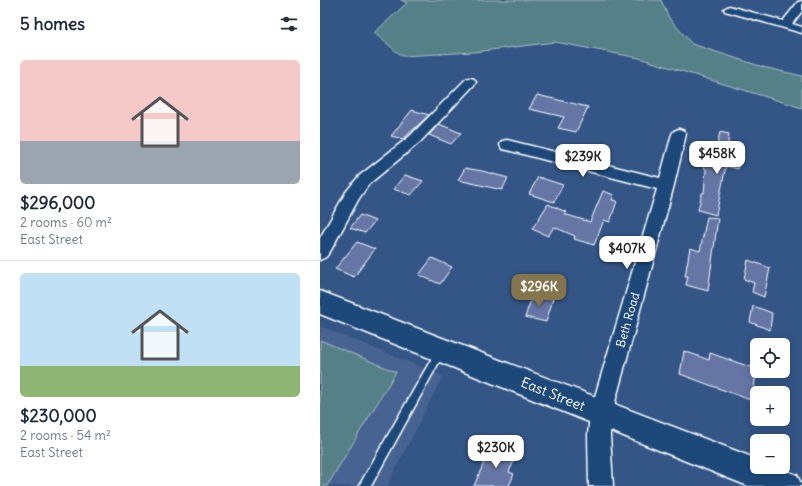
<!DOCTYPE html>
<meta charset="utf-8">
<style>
body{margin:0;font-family:Delius,sans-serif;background:#f6f6f7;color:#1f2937;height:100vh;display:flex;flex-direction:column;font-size:15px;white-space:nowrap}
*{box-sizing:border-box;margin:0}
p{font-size:13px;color:#747a83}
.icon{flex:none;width:22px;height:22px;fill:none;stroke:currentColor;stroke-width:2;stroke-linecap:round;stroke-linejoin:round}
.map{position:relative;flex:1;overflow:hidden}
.side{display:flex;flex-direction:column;background:#fff;width:320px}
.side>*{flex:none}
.buttons{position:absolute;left:430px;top:338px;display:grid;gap:8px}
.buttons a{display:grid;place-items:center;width:40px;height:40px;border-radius:6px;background:#fff;box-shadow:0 2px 10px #0003;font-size:20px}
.price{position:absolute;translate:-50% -34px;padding:0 9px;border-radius:8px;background:#fff;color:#222;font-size:13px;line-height:26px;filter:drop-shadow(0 1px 2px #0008)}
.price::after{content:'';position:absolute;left:50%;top:24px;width:12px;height:9px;margin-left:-6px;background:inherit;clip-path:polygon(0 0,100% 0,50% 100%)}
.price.current{background:#84754c;color:#fff}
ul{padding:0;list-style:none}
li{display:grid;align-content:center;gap:8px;height:212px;padding:0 20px}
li+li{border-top:1px solid #e0e1e3}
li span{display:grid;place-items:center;height:124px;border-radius:6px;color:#555}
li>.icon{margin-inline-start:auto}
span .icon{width:72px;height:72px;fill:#fffc;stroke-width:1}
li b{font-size:17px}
h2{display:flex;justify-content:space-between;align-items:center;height:48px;padding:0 20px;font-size:17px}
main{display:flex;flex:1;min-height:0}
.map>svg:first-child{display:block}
.built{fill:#466391}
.green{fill:#568087;stroke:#aac0c3}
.building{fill:#6576a5;stroke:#fff}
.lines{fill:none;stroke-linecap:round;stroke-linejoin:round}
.lane-casing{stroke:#fff;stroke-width:3}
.street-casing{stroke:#fff;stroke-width:3}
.secondary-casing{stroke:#fff;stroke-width:3}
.lane{fill:#1f4a7a;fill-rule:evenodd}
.street{fill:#1f4a7a;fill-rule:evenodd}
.secondary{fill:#1f4a7a;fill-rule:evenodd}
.labels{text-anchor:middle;stroke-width:3;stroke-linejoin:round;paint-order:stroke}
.street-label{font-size:12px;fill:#fff;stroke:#1f4a7a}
.near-street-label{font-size:14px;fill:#fff;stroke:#1f4a7a}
</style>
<main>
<section class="side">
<h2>5 homes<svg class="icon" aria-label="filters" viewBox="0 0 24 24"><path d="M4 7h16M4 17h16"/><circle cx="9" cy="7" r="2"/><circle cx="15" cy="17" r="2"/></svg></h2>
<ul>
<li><span style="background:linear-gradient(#f6c9c9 65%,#9aa5b1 0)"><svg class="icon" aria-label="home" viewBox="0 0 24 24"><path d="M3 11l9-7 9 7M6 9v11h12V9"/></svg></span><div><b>$296,000</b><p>2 rooms · 60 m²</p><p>East Street</p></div></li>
<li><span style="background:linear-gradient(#bfe0f5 75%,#8fb573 0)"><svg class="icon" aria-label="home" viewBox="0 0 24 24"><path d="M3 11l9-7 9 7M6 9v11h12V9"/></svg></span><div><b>$230,000</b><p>2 rooms · 54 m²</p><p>East Street</p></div></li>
</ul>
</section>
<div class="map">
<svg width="482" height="486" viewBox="0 0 482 486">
<rect width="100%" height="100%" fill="#335686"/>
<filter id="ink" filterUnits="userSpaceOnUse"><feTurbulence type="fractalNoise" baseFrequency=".025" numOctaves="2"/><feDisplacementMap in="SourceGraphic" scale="8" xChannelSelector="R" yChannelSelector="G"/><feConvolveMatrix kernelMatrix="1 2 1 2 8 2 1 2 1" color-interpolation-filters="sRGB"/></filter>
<g filter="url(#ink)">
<polygon class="built" points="0,326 123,376 67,486 0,486"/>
<g class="green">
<polygon points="81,0 341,0 349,18 372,44 443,67 482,76 482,108 319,58 235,42 154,52 82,56 54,33 87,3"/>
<polygon points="0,340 76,372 7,486 0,486"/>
</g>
<g class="building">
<polygon points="217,95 268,107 256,132 238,128 244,117 209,109"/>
<polygon points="92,110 109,115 83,139 71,136"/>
<polygon points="119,124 141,133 131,144 109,135"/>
<polygon points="400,132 409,134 407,152 420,155 418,169 406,166 396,215 378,210 382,193 384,193 386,170 383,165 392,159 394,160"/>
<polygon points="145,168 162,171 188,178 182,190 138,180"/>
<polygon points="85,175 103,181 91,195 73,189"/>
<polygon points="218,177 243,185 234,202 209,194"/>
<polygon points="283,191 294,195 292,200 297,201 290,222 284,220 274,245 254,239 255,236 234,227 228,236 212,229 228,204 246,212 244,214 270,222"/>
<polygon points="40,215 55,221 45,233 30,228"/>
<polygon points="387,217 398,218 388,291 366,285 368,276 365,276 370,248 380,251"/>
<polygon points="37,242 55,249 34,277 15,269"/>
<polygon points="112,258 132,267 120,284 99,275"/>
<polygon points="428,260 450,268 444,297 432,292 434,283 424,279"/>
<polygon points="213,294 233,299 226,322 205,317"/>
<polygon points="433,306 452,313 450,330 430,322"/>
<polygon points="364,351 389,360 390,353 436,369 433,401 360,374"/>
<polygon points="171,446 196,456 189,472 194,474 189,486 154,486"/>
</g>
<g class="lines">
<g class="lane-casing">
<polygon id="lane" points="120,347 123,349 125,352 123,355 51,486 39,486 117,349"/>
</g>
<g class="street-casing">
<g id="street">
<polygon points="482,1 482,11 472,24 482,27 482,33 405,11 404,9 409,6 463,21 478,2"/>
<polygon points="150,78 154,79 156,82 154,85 100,142 49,184 38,200 11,250 6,257 0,260 0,238 26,192 39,176 90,136 146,79"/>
<polygon points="359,129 364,131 366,134 354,185 292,413 290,435 293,486 269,486 268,435 270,413 337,189 187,150 182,149 180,145 182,141 187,140 340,178 352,134 354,131"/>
</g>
</g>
<g class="secondary-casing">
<path id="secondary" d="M0,291L437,459V467C456,467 460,468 477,475L482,486H428L0,314Z"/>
</g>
<use href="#lane" class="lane"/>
<use href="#street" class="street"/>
<use href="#secondary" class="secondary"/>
</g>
</g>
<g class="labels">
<g class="street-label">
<text transform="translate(308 320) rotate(-74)" y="4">Beth Road</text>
</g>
<g class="near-street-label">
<text transform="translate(233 394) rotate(22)" y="5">East Street</text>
</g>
</g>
</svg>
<div class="buttons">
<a><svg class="icon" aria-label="locate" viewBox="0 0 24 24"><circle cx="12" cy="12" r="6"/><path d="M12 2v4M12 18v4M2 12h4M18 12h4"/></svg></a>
<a>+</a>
<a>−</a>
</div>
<b class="price" style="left:397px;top:175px">$458K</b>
<b class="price" style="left:263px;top:178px">$239K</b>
<b class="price" style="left:307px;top:270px">$407K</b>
<b class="price current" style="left:219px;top:308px">$296K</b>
<b class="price" style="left:176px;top:469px">$230K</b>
</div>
</main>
